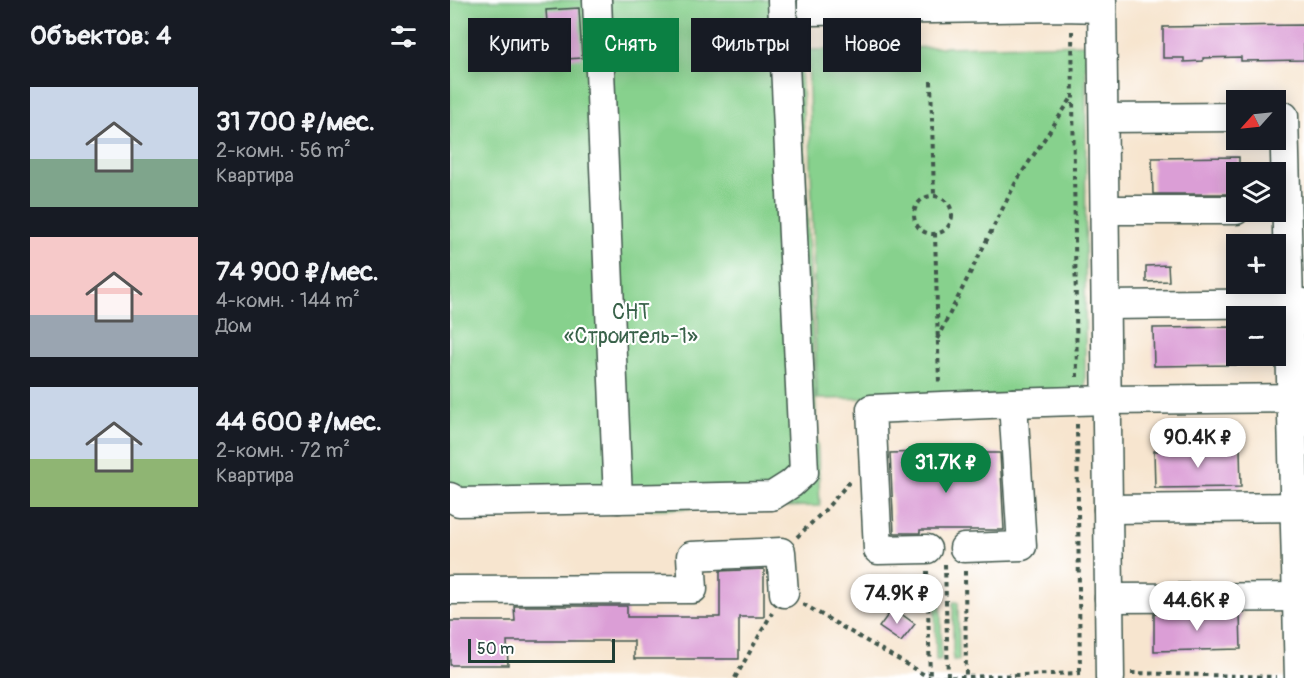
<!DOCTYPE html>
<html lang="ru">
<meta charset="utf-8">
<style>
body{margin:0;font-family:Pangolin,sans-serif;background:#20242c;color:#f1f3f6;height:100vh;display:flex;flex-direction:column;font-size:22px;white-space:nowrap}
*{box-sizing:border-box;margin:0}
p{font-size:20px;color:#9ea1a6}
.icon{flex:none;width:33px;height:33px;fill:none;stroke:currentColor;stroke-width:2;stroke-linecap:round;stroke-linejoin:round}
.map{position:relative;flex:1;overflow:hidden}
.panel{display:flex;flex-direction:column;background:#171b24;width:450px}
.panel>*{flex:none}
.top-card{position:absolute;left:18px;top:18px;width:570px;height:54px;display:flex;gap:12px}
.needle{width:39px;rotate:243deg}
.tools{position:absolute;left:776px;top:90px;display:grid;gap:12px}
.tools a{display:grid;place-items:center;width:60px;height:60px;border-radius:0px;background:#171b24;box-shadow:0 3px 15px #0003;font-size:30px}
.scale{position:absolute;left:18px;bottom:15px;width:147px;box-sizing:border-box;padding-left:6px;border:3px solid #1f3d34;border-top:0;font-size:16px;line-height:21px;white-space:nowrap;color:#1f3d34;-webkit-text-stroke:4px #fff;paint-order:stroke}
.price{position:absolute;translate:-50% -51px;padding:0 14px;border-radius:21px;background:#fff;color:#222;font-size:20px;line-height:39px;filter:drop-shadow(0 2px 3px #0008)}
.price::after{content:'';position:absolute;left:50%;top:36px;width:18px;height:14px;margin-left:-9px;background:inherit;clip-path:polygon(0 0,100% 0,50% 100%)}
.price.on{background:#0b8043;color:#fff}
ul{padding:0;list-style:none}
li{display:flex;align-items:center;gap:18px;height:150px;padding:0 30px}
li span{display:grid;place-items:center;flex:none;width:168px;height:120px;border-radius:0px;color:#555}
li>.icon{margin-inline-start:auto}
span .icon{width:72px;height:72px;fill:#fffc;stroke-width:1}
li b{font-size:26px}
h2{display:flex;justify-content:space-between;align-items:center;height:72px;padding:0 30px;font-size:26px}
.pill{padding:0 21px;border-radius:0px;background:#171b24;box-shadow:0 3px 15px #0003;font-size:21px;line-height:54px}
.pill.on{background:#0b8043;color:#fff}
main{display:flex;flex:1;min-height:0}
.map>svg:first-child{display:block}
.green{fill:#87d18d;stroke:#538760;stroke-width:1.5}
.building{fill:#db9ed6}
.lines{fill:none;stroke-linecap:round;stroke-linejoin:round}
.minor-casing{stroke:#3f564b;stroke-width:31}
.path{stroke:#3f564b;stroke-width:4;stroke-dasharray:4.5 4.5;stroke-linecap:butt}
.minor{stroke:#fff;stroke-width:28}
.labels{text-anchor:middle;stroke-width:4.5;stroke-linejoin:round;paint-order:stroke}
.park-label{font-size:21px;fill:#39624a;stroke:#fff}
</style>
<main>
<section class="panel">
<h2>Объектов: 4<svg class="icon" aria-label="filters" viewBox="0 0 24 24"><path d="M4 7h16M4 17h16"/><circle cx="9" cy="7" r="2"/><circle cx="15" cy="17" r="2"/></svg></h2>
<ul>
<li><span style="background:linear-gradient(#c9d6e8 60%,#7fa58c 0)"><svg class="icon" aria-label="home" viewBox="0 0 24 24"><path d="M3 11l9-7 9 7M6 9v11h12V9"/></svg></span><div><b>31 700 ₽/мес.</b><p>2-комн. · 56 m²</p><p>Квартира</p></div></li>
<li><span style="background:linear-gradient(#f6c9c9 65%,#9aa5b1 0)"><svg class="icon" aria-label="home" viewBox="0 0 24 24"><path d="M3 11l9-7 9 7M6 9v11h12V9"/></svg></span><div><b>74 900 ₽/мес.</b><p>4-комн. · 144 m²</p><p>Дом</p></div></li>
<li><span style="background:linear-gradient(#c9d6e8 60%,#8fb573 0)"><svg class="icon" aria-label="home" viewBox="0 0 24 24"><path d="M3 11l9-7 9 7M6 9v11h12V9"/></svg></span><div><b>44 600 ₽/мес.</b><p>2-комн. · 72 m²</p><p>Квартира</p></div></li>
</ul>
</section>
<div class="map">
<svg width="854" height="678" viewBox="0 0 854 678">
<rect width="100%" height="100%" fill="#fff"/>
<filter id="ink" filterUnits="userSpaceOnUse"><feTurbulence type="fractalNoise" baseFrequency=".0167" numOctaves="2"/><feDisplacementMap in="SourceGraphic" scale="12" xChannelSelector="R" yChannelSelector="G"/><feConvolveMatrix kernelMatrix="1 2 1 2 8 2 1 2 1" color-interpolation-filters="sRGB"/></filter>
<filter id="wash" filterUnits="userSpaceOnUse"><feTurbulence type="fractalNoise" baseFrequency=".008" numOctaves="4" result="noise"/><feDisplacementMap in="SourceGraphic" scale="24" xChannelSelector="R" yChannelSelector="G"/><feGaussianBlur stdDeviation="1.35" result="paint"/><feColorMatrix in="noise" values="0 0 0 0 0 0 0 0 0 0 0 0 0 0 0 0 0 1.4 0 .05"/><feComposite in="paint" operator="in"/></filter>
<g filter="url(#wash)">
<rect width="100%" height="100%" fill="#f7e5cf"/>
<g class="green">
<polygon points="0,0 348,0 370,506 0,513"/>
<polygon points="636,44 635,395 367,399 358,50"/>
<polygon points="485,602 491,602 491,660 486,660"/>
<polygon points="503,602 508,602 509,660 503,660"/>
</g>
<g id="blocks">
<g class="building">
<polygon points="129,8 132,58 100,60 96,10"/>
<polygon points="854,25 854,60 791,61 791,57 753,58 753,61 734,62 734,58 713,58 713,27"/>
<polygon points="789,157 789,172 786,172 786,194 703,194 702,158"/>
<polygon points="718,265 719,281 696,282 696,266"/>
<polygon points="786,327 786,365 704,366 703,328"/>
<polygon points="790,449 791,487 705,488 704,451"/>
<polygon points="473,452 474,467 522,466 522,453 550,453 554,530 470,530 470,533 444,533 440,453"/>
<polygon points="314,569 314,617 289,617 289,659 184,659 184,641 57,641 58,665 0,665 0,621 65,621 64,606 177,606 177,617 270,617 270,571"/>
<polygon points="443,608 465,624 451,642 429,627"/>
<polygon points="704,614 790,614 791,649 704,651"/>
</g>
</g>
</g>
<g filter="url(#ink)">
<use href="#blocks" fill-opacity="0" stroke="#3f564b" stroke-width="1.5"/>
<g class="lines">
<g class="minor-casing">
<g id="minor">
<polyline points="362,0 362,11 612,7 652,8"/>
<polyline points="652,0 660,678"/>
<polyline points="834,116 849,678"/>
<polyline points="654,118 786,117"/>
<polyline points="655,210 786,210"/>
<polyline points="656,305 854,303"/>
<polyline points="563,403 657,400 854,398"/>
<polyline points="0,497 9,502 168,499 147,0"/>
<polyline points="168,499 322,496 341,484 354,472 332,0"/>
<polyline points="658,509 854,507"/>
<polyline points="477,549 428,550 421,409 563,403 572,546 514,548"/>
<polyline points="0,590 243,589 241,556 331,552 334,593"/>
<polyline points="659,598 854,597"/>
</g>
</g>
<g class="path">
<polyline points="622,31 627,377"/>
<polyline points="481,81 484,196"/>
<circle cx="483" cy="215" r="19"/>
<polyline points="485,233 489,384"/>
<polyline points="487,339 567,180 623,96"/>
<polyline points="627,424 630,673"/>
<polyline points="347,537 375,510 402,479"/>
<polyline points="495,564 498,678"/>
<polyline points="477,571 480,678"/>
<polyline points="515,571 516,677"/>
<polyline points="353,604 480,678"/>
<polyline points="681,673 826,677"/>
<polyline points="285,678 322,613"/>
<polyline points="483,678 631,673"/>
</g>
<use href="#minor" class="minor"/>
</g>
</g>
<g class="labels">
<g class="park-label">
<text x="181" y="319">СНТ<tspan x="181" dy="24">«Строитель-1»</tspan></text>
</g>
</g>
</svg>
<div class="tools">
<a><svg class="needle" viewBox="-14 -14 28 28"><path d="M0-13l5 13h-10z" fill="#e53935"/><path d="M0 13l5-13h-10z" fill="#9ea1a6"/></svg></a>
<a><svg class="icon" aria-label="layers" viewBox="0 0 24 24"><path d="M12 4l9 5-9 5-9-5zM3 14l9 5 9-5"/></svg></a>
<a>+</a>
<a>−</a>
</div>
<div class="scale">50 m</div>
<b class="price" style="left:748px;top:469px">90.4K ₽</b>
<b class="price on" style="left:496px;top:494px">31.7K ₽</b>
<b class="price" style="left:447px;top:625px">74.9K ₽</b>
<b class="price" style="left:747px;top:632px">44.6K ₽</b>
<div class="top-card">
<a class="pill">Купить</a>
<a class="pill on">Снять</a>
<a class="pill">Фильтры</a>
<a class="pill">Новое</a>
</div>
</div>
</main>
